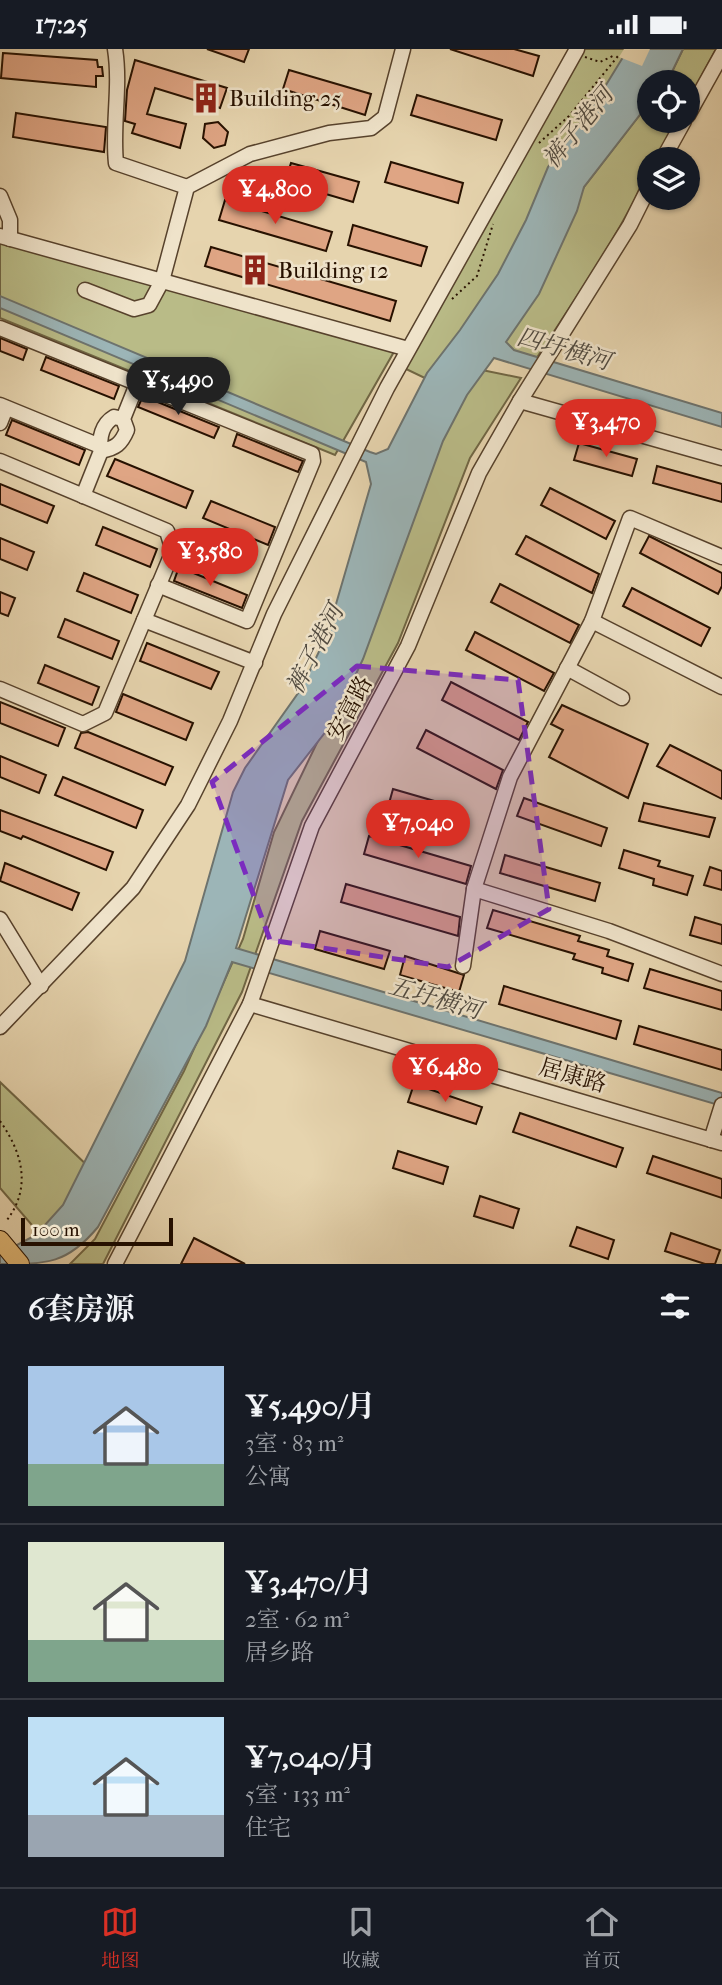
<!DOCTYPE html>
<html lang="zh">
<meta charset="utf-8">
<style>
body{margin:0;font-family:"IM FELL French Canon","Noto Serif SC",serif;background:#20242c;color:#f1f3f6;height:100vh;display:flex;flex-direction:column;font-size:26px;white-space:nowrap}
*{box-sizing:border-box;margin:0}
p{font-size:23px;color:#9ea1a6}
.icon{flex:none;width:38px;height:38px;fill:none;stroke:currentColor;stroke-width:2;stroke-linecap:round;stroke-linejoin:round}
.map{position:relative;height:1215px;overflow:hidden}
.details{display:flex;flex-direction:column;background:#171b24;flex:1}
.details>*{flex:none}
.tools{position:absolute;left:637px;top:21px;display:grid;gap:14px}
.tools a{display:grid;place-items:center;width:63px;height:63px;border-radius:50%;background:#171b24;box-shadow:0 2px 5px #0004;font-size:35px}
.scale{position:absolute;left:21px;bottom:18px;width:152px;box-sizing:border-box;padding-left:7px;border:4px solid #271100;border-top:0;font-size:19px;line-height:24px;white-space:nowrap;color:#271100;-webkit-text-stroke:5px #efe3ca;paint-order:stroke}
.price{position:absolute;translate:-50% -60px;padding:0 16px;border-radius:24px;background:#d93025;color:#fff;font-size:23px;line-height:46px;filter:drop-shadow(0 2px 4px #0008)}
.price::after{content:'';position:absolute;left:50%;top:42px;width:21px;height:16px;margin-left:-10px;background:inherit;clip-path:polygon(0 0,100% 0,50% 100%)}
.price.active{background:#222;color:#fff}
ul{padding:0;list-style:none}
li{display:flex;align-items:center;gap:21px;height:175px;padding:0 28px}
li+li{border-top:2px solid #363941}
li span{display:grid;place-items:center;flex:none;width:196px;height:140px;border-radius:0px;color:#555}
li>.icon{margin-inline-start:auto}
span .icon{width:84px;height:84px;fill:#fffc;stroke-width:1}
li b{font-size:30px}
h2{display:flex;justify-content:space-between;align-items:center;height:84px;padding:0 28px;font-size:30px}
.status{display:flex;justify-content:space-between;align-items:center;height:49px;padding:0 35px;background:#171b24;direction:ltr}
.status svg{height:19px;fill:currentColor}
.tabs{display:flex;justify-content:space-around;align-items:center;height:98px;border-top:2px solid #363941;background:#171b24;font-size:19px;color:#9ea1a6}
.tabs a{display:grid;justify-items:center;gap:4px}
.tabs .active{color:#d93025}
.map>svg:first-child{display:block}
.green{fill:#b9bb87;stroke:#706644;stroke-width:2}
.water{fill:#9cb5b7;stroke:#6d736e;stroke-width:2}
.pier{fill:#e6d4ae}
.building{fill:#dfa584;stroke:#271100;stroke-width:2}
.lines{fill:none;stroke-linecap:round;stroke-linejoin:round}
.minor-casing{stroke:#57422c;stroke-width:17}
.major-casing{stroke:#271100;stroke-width:20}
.path{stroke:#271100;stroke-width:2;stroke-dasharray:2 3.5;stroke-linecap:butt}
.minor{stroke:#efe3ca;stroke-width:14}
.major{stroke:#e3ba77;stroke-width:18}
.marked{fill:#7b2cbf;fill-opacity:0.2;stroke:#7b2cbf;stroke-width:5;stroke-dasharray:14 9;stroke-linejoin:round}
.labels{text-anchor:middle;stroke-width:5;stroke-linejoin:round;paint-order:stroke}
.poi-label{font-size:23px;fill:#271100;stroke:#efe3ca;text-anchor:start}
.street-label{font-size:23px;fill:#271100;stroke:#efe3ca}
.water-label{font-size:24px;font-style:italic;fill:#504a40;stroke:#efe3ca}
</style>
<div class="status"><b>17:25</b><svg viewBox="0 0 49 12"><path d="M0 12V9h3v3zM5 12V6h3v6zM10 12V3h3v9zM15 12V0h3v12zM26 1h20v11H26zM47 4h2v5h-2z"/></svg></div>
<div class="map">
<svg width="722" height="1215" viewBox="0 0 722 1215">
<rect width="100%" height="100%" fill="#e6d4ae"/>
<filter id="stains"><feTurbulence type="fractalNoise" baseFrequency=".00286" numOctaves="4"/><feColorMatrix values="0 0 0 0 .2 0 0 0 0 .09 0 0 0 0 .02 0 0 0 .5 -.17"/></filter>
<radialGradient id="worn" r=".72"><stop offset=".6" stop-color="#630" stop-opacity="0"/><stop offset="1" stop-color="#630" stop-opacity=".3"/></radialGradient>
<g class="green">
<polygon points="584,0 650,0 433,333 404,319"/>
<polygon points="683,0 716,0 688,52 688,33 667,33"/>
<path d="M649,54V72H677L656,110H649C649,144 557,277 534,313L491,300L584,138Z"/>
<polygon points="0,193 395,301 335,406 0,269"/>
<polygon points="477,320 521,329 470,409 398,594 302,772 242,943 103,1215 70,1215 95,1190 184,1022 243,890 274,783 341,644 415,428"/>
<polygon points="0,1033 94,1123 70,1163 37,1182 0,1139"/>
</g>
<path class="water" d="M628,0H683L667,33H649V54L584,138L577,162L539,245L506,293L514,301L722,364V378L494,309L467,346L443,392L363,610L334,672L288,731L236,899L722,1044V1057L232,913L206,977L98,1178C67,1215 48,1215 0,1215V1205L36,1186L63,1156L185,912L233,743L245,719L301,640L327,586L371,435L366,413L0,259V247L370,403L376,405L388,400L427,324L460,281L498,225L526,171L548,118L598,49Z"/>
<polygon class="pier" points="624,0 650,0 642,17 619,8"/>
<g class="building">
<polygon points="207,0 249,0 244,13"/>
<polygon points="450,0 514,0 539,7 533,27"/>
<polygon points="3,4 97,11 98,18 102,18 103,27 96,27 96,38 1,29"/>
<polygon points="135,11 227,39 220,59 155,39 147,65 186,75 180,99 132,84 135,75 125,72 127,41"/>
<polygon points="289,21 371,45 365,66 283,40"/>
<polygon points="417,46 502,71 496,91 411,66"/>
<polygon points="16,64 106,78 104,103 13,88"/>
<polygon points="218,73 228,83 225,96 214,99 203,89 205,75"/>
<polygon points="391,113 463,134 458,154 385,133"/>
<polygon points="291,114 359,133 353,153 285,133"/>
<polygon points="225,151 332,183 326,202 219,171"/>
<polygon points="353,176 427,198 421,217 348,196"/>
<polygon points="211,198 396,252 390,272 205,217"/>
<polygon points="0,289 27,300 23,311 0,302"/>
<polygon points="46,308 119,337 114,350 41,321"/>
<polygon points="143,347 219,378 214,389 138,358"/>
<polygon points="12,371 85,401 79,416 6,386"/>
<polygon points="237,385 303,412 298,423 233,397"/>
<polygon points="579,394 637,410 632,427 574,411"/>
<polygon points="115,410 193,442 186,459 107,427"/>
<polygon points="657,417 722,435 722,453 653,434"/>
<polygon points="0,435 54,457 47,474 0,455"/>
<polygon points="550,439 615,472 606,490 541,456"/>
<polygon points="211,452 275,478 268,496 203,469"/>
<polygon points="103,478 157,500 150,518 96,496"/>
<polygon points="526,487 599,525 592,544 516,505"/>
<polygon points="649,487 722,524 722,537 718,545 640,504"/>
<polygon points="0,489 34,503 27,521 0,510"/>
<polygon points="179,518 247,546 242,559 174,532"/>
<polygon points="84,524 138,546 131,564 77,542"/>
<polygon points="500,535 579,576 570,594 491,553"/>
<polygon points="632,539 710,579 701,597 623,557"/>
<polygon points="0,543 15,549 8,567 0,564"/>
<polygon points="65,570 119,592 112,610 58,588"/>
<polygon points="475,583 554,624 544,642 466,601"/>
<polygon points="147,594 219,623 211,640 140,612"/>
<polygon points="45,616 99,638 92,656 38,634"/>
<polygon points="451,633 528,673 519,691 442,651"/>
<polygon points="123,645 193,674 186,691 116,663"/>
<polygon points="0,653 65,679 58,697 0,674"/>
<polygon points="562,656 648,695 628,749 549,708 563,681 551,675"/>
<polygon points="426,681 503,721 496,740 417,699"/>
<polygon points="88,683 173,718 165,736 75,699 81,684"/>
<polygon points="670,696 722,722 722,750 657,717"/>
<polygon points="0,707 46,726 39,744 0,728"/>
<polygon points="63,728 143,761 136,779 55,746"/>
<polygon points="393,740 462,760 457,779 388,758"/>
<polygon points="524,749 607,779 601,797 517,767"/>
<polygon points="644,754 715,769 709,788 639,772"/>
<polygon points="0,761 113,803 106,821 23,787 21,790 0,782"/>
<polygon points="369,787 471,817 466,835 364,805"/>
<polygon points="624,801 660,812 658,817 693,827 687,846 653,836 654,830 619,819"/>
<polygon points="505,806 600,834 595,852 500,824"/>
<polygon points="5,814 79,844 72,861 0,832"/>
<polygon points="710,818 722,822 722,841 704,836"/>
<polygon points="346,835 460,868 458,887 341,853"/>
<polygon points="493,861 580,887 578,892 609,901 607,907 633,915 628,932 602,924 603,919 573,910 575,905 487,879"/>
<polygon points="695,868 722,876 722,895 690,886"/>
<polygon points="320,882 390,902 384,920 315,900"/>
<polygon points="405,907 464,926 459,943 400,926"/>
<polygon points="650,920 722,942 722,961 644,939"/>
<polygon points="504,937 621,972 616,990 499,955"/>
<polygon points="639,977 722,1001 722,1021 634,995"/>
<polygon points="414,1035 482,1058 476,1075 408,1053"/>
<polygon points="520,1064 623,1099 616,1118 513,1083"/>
<polygon points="398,1102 448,1118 443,1135 393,1119"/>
<polygon points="653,1107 722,1130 722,1149 647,1124"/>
<polygon points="480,1147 519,1160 513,1179 474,1167"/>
<polygon points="577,1178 614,1191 608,1210 570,1197"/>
<polygon points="671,1184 720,1201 715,1215 705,1215 665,1202"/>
<polygon points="194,1189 245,1215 181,1215"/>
</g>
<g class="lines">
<g class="minor-casing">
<g id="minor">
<path d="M115,0C121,38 112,76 116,114L187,138"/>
<polyline points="688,66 722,5"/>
<polyline points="663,110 684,72"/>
<polyline points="0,147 10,171 10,190"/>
<polyline points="0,187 408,300"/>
<polyline points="85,241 134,260 149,256 162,232 187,138 250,105 329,84 371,79 385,68 403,0"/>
<polyline points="0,279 312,405 313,412 247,572 158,536"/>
<polyline points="520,352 722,409"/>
<polyline points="0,356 100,397"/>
<path d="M123,370L114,368C102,375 99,389 101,402C116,399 121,395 127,381L123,370L137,335"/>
<polyline points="0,374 6,359"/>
<polyline points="0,412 167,482 173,502 105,664 83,675 0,640"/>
<polyline points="83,447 101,402"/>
<polyline points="144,571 255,614"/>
<polyline points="592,572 722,638"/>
<polyline points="567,619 622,649"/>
<polyline points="474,840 609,882 722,925"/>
<polyline points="0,870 41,937"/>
<polyline points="463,917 474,840 510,728 592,572 630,469 722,508"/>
<polyline points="250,955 722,1094"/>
<polyline points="0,978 133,839 188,756 230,672 274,565 387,339 577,0"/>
<polyline points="711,1091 722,1056"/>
<polyline points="115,1215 250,955 312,777 408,597 479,424 520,352 630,176 649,138"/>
</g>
</g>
<g class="major-casing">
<polyline id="major" points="0,1191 20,1215"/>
</g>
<g class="path">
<polyline points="585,8 600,13 615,6"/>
<polyline points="539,94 569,67 618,7"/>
<polyline points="452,250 477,227 493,175"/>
<path d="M0,1072C22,1103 32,1138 7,1171"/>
</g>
<use href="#minor" class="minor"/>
<use href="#major" class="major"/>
</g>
<path class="marked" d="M357,617L518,631L549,860L448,918L270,891L212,733Z"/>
<defs>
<g id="building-bare" transform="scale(2.415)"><path d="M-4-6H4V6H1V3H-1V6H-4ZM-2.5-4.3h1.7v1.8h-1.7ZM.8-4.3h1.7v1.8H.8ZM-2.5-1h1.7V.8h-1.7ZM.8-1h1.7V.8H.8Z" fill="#8f2418" stroke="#efe3ca" stroke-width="2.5" paint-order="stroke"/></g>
</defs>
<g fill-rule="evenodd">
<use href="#building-bare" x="206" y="49"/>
<use href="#building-bare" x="255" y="221"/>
</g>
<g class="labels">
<g class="poi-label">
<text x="229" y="57">Building 25</text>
<text x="278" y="229">Building 12</text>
</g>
<g class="street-label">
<text transform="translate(349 659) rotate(-62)" y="8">安富路</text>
<text transform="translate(573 1026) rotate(16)" y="8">居康路</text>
</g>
<g class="water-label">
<text transform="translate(578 78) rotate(-51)" y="8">裤子港河</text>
<text transform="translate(564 300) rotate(16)" y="8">四圩横河</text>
<text transform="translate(315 600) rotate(-63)" y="8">裤子港河</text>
<text transform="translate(435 949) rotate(16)" y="8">五圩横河</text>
</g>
</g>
<rect width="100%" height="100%" filter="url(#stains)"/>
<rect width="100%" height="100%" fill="url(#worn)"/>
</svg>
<div class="tools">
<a><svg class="icon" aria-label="locate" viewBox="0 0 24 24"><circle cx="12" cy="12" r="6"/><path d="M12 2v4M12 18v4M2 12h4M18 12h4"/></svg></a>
<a><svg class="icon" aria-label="layers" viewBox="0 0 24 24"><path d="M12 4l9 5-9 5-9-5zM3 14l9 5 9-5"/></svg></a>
</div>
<div class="scale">100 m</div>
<b class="price" style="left:275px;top:177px">¥4,800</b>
<b class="price active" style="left:178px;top:368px">¥5,490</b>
<b class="price" style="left:606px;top:410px">¥3,470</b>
<b class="price" style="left:210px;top:539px">¥3,580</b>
<b class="price" style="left:418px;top:811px">¥7,040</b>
<b class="price" style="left:445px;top:1055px">¥6,480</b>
</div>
<section class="details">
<h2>6套房源<svg class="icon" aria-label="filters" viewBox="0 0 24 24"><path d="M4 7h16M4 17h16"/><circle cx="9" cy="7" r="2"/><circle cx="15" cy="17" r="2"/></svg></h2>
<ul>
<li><span style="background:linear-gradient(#a9c7e8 70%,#7fa58c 0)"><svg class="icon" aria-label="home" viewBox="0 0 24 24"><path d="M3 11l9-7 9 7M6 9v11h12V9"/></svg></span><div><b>¥5,490/月</b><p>3室 · 83 m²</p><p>公寓</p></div></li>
<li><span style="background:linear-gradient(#dfe7d0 70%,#7fa58c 0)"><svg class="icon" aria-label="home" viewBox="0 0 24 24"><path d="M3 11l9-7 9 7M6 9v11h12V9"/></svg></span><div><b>¥3,470/月</b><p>2室 · 62 m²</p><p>居乡路</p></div></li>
<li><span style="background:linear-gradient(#bfe0f5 70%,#9aa5b1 0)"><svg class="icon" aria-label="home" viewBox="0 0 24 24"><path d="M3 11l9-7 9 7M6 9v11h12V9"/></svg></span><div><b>¥7,040/月</b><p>5室 · 133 m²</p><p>住宅</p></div></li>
</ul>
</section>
<nav class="tabs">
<a class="active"><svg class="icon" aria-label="map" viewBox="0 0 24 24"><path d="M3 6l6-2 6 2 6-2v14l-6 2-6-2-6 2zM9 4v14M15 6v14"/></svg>地图</a>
<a><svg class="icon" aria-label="saved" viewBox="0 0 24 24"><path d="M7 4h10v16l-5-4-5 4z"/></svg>收藏</a>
<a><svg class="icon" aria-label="home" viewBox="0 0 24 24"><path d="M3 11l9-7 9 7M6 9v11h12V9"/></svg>首页</a>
</nav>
